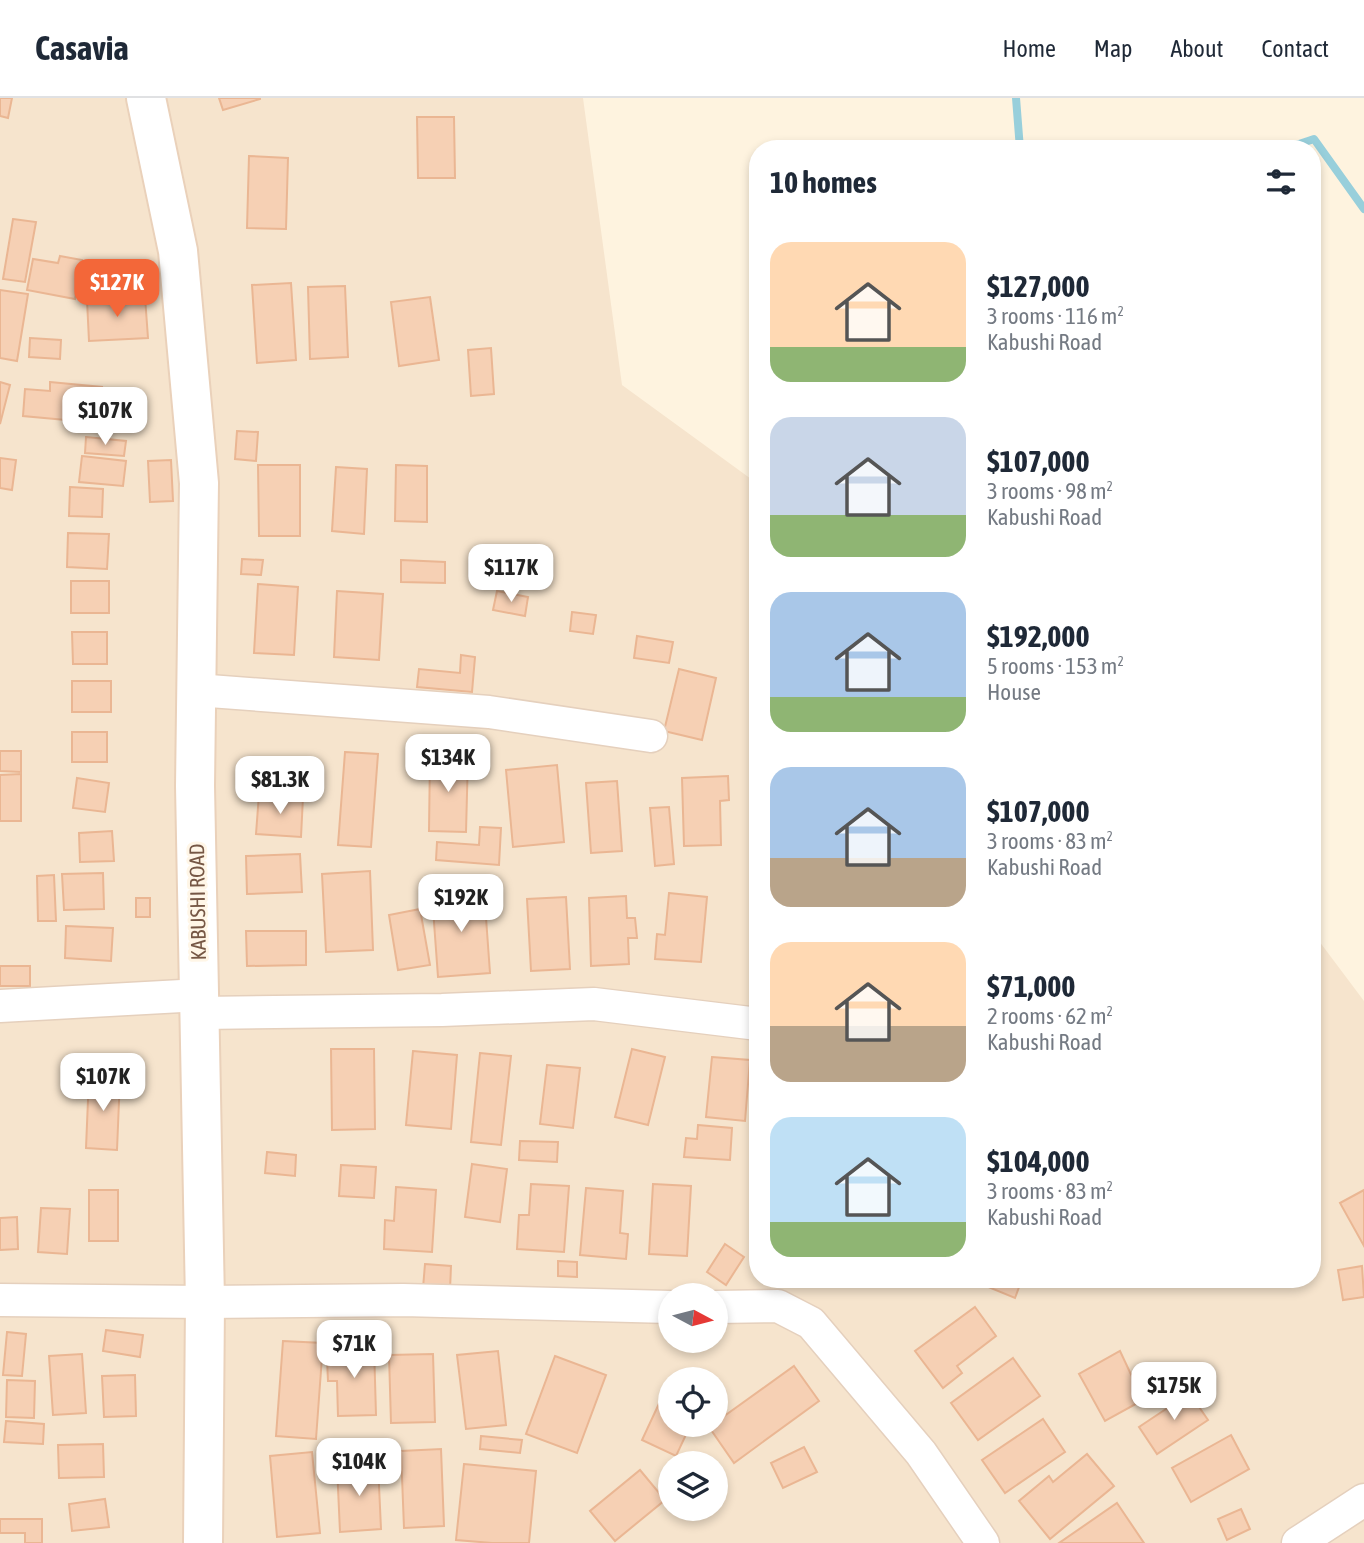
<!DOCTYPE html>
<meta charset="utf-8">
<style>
body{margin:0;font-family:"Asap Condensed",sans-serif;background:#f2f2f3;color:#1f2937;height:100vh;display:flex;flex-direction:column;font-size:26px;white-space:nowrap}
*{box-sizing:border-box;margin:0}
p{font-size:23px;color:#747a83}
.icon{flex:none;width:38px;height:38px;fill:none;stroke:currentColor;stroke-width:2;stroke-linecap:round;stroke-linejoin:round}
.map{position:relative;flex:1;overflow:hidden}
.drawer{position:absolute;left:749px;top:42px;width:572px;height:1148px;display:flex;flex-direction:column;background:#fff;border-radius:28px;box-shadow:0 4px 10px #0003}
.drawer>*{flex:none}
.needle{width:46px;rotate:97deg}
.buttons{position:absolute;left:658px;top:1185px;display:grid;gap:14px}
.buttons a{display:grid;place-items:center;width:70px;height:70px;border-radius:50%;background:#fff;box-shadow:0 4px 10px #0003;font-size:35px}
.price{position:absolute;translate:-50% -60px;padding:0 16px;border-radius:14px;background:#fff;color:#222;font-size:23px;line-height:46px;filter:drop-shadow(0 2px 4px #0008)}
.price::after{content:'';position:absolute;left:50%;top:42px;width:21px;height:16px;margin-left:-10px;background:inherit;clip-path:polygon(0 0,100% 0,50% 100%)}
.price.active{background:#f36739;color:#fff}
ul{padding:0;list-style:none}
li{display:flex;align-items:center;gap:21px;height:175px;padding:0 21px}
li span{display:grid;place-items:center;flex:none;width:196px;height:140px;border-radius:21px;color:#555}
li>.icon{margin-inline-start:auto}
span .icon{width:84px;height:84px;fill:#fffc;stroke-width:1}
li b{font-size:30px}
h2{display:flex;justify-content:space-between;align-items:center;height:84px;padding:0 21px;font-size:30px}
header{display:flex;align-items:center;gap:42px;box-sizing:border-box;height:98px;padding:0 35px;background:#fff;border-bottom:2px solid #e0e1e3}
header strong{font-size:33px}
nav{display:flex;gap:38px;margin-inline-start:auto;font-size:24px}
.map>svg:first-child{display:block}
.residential{fill:#f6e4cd;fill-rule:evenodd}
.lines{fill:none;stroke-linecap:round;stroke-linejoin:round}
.stream{stroke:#98cfdb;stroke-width:8}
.building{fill:#f6d0b4;stroke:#eab693;stroke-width:2}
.minor-casing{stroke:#e5d0bd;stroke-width:35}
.secondary-casing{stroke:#ead1ba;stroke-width:42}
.minor{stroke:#fff;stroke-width:32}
.secondary{stroke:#fff;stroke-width:38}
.labels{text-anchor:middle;stroke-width:6;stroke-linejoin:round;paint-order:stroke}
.street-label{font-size:21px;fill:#765745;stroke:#fff6e7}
</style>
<header>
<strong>Casavia</strong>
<nav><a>Home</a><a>Map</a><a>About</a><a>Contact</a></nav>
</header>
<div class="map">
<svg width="1364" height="1445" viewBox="0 0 1364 1445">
<rect width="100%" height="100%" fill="#fef3df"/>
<path class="residential" d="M0,0H583L622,287L758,386V1181H1312L1313,835L1364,903V1445H0ZM670,1197H716V1242H670ZM670,1281H716V1326H670ZM670,1365H716V1410H670Z"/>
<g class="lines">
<g class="stream">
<polyline points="1016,0 1020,51"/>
<polyline points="1284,51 1314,41 1364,111"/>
</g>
</g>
<g class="building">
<polygon points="0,0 12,0 8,20 0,18"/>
<polygon points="219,0 260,0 260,1 223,12"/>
<polygon points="417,19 454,19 455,80 418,80"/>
<polygon points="249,58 288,60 286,131 247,130"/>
<polygon points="13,121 36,124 25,184 3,181"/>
<polygon points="60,158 82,162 75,201 27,192 33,161 58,165"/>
<polygon points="291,185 296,262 257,265 252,187"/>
<polygon points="345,188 348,259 310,261 308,189"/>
<polygon points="0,192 28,196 17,263 0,260"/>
<polygon points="145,199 148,240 89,243 87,202"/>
<polygon points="430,199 439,262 399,268 391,204"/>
<polygon points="30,240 61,242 60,261 29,259"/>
<polygon points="491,250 494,296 471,298 468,252"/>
<polygon points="0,284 10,287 0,326"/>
<polygon points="50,284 102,289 98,325 23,318 25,291 50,293"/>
<polygon points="237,333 258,334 256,363 235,361"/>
<polygon points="86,339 126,343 124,358 85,355"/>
<polygon points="82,358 126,363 123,388 79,384"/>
<polygon points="0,360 16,362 12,392 0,390"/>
<polygon points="171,362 173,403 150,404 148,363"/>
<polygon points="258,367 300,367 300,438 259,438"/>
<polygon points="396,367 427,368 427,424 395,423"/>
<polygon points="336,369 367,371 364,436 332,433"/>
<polygon points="70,389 103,391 102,419 69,418"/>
<polygon points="68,435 109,436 107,471 67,469"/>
<polygon points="242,461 263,462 261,477 241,476"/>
<polygon points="401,462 445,464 445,485 401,484"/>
<rect x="71" y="483" width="38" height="32"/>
<polygon points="258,486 298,489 294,557 254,555"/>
<polygon points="337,493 383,496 379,562 334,559"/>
<polygon points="497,493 528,499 525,518 493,512"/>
<polygon points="572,514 596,517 593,536 570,533"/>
<polygon points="72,534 107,534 107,566 73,566"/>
<polygon points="637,538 673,544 669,565 634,560"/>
<polygon points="461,557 475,559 472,594 417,589 419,571 460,575"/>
<polygon points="679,571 716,580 702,642 664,633"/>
<rect x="72" y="583" width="39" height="31"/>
<rect x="72" y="634" width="35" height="30"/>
<polygon points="0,653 21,653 21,674 0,673"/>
<polygon points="345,654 378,656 371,749 338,747"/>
<polygon points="430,658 468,658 466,734 429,733"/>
<polygon points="557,667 564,744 513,749 506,672"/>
<polygon points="21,676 21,723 0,723 0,677"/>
<polygon points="728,678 729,702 720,703 721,747 684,748 682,680"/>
<polygon points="77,680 109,685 105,714 73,710"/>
<polygon points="617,683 622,753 591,755 586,685"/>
<polygon points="259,696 303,699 301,739 256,736"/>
<polygon points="669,709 674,766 655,768 650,710"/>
<polygon points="480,729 501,730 499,767 436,762 437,744 479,747"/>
<polygon points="112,733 114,763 80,764 79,735"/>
<polygon points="300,756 302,794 247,796 246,758"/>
<polygon points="370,773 373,852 326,854 322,776"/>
<polygon points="103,775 104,811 64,812 62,776"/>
<polygon points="54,777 56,823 38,823 37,778"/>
<polygon points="484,792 490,875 438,879 432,797"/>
<polygon points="669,795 707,799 701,864 655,861 657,836 665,837"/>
<polygon points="626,798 627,820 635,820 637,840 628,840 629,866 591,868 589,800"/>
<polygon points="566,799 570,871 531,873 527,801"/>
<rect x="136" y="800" width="14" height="19"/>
<polygon points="420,811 430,867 398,872 389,817"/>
<polygon points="66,828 113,830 111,863 65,860"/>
<polygon points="246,833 306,833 306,867 247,868"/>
<rect x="0" y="868" width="30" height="20"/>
<polygon points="331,951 374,951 375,1031 332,1032"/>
<polygon points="632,951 665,959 648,1027 615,1019"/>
<polygon points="413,953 457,957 451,1031 406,1027"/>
<polygon points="480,955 511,958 501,1047 471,1044"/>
<polygon points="712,959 750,962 745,1023 706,1019"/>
<polygon points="547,967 580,970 573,1030 540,1026"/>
<polygon points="89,978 120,979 117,1052 86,1050"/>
<polygon points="698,1027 732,1030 730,1062 684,1059 686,1040 697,1041"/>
<polygon points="520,1043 558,1044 557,1064 519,1062"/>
<polygon points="267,1054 296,1057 295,1078 265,1075"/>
<polygon points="472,1066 507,1071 500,1124 465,1119"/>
<polygon points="341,1067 376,1069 374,1100 339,1098"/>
<polygon points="531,1086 569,1088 564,1154 517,1151 519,1117 529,1117"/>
<polygon points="653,1086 691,1088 687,1158 649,1156"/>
<polygon points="396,1089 436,1092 432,1154 384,1151 385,1122 394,1123"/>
<polygon points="586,1090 623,1093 620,1135 628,1136 626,1161 580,1157"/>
<rect x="89" y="1092" width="29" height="51"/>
<polygon points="1364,1092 1364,1148 1340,1105"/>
<polygon points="41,1110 70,1111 67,1156 38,1154"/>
<polygon points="17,1119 18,1151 0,1152 0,1120"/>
<polygon points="725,1146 744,1159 726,1187 707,1174"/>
<polygon points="558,1163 577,1164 577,1179 558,1178"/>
<polygon points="425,1166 451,1168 450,1192 423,1190"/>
<polygon points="1362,1168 1364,1199 1343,1202 1338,1172"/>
<polygon points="977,1181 1022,1181 1015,1200 976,1184"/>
<polygon points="975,1209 996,1238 957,1268 962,1275 943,1290 915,1253"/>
<polygon points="106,1232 143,1237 140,1259 103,1253"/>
<polygon points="7,1234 26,1236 22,1278 3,1277"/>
<polygon points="283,1243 323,1245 316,1341 276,1338"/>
<polygon points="374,1248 376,1317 338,1318 337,1283 328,1283 327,1261 336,1261 336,1249"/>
<polygon points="498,1253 506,1327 466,1331 457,1257"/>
<polygon points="1120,1253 1143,1302 1105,1323 1079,1276"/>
<polygon points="82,1256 86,1315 53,1317 49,1258"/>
<polygon points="433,1256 435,1324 391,1325 389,1257"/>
<polygon points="555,1258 606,1277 577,1355 526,1336"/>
<polygon points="1013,1260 1040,1298 978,1342 951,1305"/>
<polygon points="794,1268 819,1303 734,1365 709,1329 716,1326 716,1324"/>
<polygon points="135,1277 136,1318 104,1319 102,1278"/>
<polygon points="7,1282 35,1283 34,1320 6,1319"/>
<polygon points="670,1282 670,1326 691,1326 676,1358 642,1342"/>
<polygon points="1186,1290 1208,1322 1157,1356 1139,1329 1169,1309 1166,1303"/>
<polygon points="1043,1321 1065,1354 1005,1395 982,1362"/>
<polygon points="6,1323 44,1326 43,1346 4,1344"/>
<polygon points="1231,1337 1249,1371 1191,1404 1172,1370"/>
<polygon points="481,1338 522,1342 520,1355 480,1351"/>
<polygon points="103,1346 104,1379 59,1380 58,1347"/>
<polygon points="804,1349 817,1374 783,1390 771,1365"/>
<polygon points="441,1351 444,1428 404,1430 401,1353"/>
<polygon points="312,1354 320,1435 277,1439 270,1358"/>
<polygon points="1087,1356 1114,1388 1050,1441 1019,1403 1049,1378 1053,1384"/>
<polygon points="378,1366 381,1431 340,1434 337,1368"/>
<polygon points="464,1366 536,1373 529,1445 492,1445 456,1442"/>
<polygon points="640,1372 665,1402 615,1443 590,1413"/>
<polygon points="105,1401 109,1429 72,1433 69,1406"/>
<polygon points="1117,1405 1144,1445 1059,1445"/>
<polygon points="1241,1411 1250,1431 1227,1442 1218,1421"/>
<polygon points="0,1421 42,1421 42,1445 25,1445 25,1435 0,1435"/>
</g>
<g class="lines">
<g class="minor-casing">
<g id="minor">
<polyline points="196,592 489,614 651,638"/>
<polyline points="0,908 200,897"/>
<polyline points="201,915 442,912 594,906 758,926"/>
<polyline points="0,1202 205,1204 403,1202 670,1209"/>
<polyline points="716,1209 778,1208 811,1225 921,1355 983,1445"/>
<polyline points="1298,1445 1364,1402"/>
</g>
</g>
<g class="secondary-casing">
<polyline id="secondary" points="146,0 178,153 199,385 195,688 205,1204 203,1445"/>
</g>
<use href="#minor" class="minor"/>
<use href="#secondary" class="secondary"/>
</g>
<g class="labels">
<g class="street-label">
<text transform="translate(198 804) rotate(-91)" y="7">KABUSHI ROAD</text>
</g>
</g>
</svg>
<div class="buttons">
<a><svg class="needle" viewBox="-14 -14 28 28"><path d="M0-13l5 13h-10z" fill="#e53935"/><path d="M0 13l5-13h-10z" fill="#747a83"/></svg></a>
<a><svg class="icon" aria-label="locate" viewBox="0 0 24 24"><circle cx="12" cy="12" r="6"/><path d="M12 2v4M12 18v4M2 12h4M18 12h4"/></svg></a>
<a><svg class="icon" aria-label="layers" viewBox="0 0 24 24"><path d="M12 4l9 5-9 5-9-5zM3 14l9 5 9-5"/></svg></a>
</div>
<b class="price active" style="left:117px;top:221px">$127K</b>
<b class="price" style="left:105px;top:349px">$107K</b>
<b class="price" style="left:511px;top:506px">$117K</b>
<b class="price" style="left:448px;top:696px">$134K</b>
<b class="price" style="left:280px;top:718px">$81.3K</b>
<b class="price" style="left:461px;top:836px">$192K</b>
<b class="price" style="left:103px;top:1015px">$107K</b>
<b class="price" style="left:354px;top:1282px">$71K</b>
<b class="price" style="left:1174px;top:1324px">$175K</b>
<b class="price" style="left:359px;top:1400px">$104K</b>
<section class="drawer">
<h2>10 homes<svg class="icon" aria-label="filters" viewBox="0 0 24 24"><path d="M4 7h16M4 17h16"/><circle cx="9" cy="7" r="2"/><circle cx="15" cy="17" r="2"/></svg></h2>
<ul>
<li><span style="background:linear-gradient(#ffd9b3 75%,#8fb573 0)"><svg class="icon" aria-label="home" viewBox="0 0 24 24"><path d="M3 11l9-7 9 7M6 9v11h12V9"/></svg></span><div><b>$127,000</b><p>3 rooms · 116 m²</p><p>Kabushi Road</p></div></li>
<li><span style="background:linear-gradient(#c9d6e8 70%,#8fb573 0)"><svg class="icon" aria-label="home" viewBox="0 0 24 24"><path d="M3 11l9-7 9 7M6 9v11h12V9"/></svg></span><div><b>$107,000</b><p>3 rooms · 98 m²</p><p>Kabushi Road</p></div></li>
<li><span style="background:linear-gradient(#a9c7e8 75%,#8fb573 0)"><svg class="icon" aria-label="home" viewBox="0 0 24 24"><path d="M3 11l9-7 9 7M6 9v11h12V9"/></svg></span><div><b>$192,000</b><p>5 rooms · 153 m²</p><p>House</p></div></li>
<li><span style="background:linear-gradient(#a9c7e8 65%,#b9a48a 0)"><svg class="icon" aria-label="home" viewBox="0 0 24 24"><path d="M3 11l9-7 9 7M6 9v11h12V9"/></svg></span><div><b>$107,000</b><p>3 rooms · 83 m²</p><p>Kabushi Road</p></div></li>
<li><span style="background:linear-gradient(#ffd9b3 60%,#b9a48a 0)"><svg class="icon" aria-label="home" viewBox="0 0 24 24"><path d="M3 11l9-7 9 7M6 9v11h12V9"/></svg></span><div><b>$71,000</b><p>2 rooms · 62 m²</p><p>Kabushi Road</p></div></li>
<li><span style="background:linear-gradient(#bfe0f5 75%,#8fb573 0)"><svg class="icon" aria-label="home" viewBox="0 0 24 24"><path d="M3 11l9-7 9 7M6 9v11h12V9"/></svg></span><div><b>$104,000</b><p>3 rooms · 83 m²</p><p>Kabushi Road</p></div></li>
</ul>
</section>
</div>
